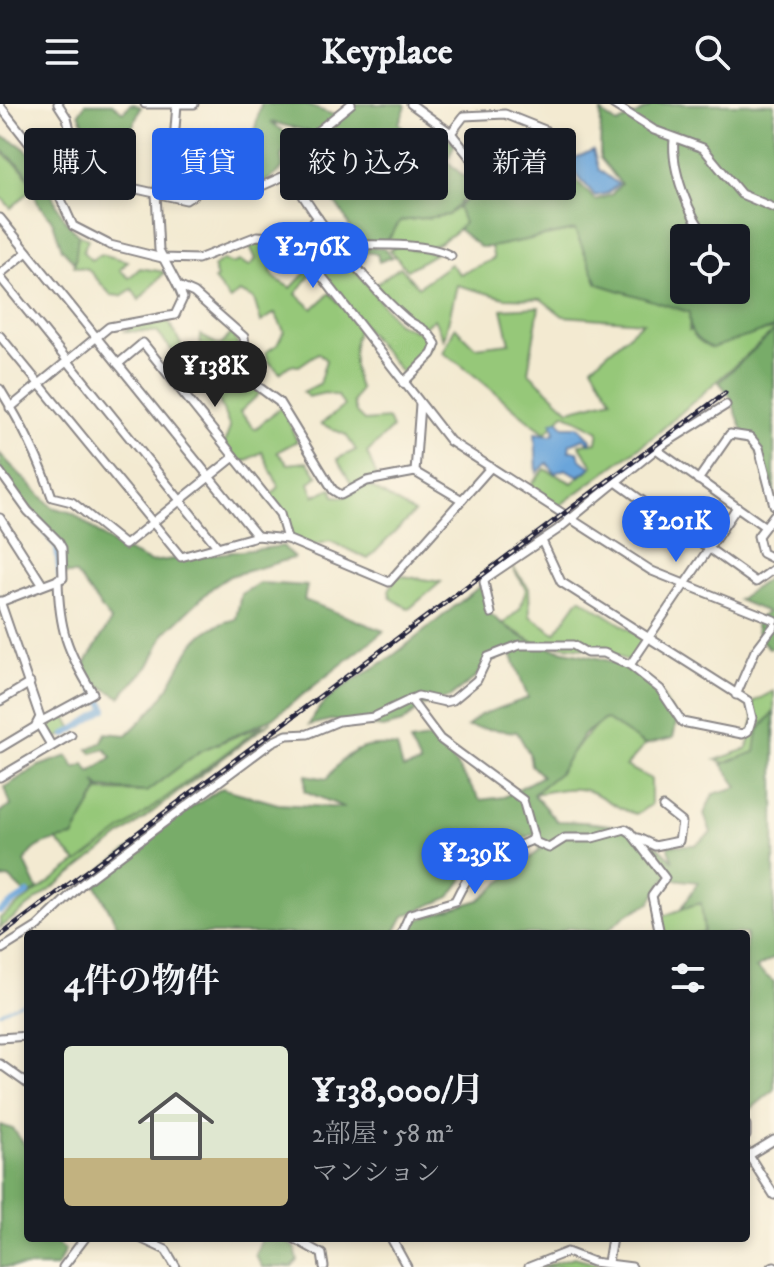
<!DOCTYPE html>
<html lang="ja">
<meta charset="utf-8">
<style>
body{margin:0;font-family:"IM FELL DW Pica","Noto Serif JP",serif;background:#242831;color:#f1f3f6;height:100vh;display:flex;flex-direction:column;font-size:30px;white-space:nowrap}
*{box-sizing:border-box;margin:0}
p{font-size:26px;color:#9ea1a6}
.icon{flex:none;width:44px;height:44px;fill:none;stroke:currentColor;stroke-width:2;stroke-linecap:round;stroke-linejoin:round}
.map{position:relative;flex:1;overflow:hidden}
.panel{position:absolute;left:24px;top:826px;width:726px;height:312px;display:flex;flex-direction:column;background:#171b24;border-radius:8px;box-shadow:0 4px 12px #0003}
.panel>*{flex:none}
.hud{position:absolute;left:24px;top:24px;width:726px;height:72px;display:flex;gap:16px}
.tools{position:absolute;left:670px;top:120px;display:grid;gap:16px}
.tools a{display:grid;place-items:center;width:80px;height:80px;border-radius:8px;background:#171b24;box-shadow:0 4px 12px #0003;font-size:40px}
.price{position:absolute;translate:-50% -68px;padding:0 18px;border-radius:28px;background:#2563eb;color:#fff;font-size:26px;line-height:52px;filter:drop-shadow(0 2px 4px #0008)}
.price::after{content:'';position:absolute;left:50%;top:48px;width:24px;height:18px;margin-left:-12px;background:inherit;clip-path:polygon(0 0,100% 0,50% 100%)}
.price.selected{background:#222;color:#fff}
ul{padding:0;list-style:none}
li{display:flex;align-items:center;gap:24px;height:200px;padding:0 40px}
li span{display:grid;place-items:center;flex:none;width:224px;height:160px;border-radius:8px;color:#555}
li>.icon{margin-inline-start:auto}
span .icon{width:96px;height:96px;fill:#fffc;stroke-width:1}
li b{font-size:34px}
h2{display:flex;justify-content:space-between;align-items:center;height:96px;padding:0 40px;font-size:34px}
.pill{padding:0 28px;border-radius:8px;background:#171b24;box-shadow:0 4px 12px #0003;font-size:28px;line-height:72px}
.pill.selected{background:#2563eb;color:#fff}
header{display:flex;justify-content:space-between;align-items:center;height:104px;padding:0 40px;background:#171b24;font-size:36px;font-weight:700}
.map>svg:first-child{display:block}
.green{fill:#96c879;stroke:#5c755a;stroke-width:2}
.forest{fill:#78ac69;stroke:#4d6752;stroke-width:2;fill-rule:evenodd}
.water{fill:#6aa5da;stroke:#46648a;stroke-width:2}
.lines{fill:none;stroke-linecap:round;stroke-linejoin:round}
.stream{stroke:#6aa5da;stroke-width:2}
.canal{stroke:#6aa5da;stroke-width:6}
.minor-casing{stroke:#8a8686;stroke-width:11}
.minor{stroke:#fff;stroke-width:7}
.rail-casing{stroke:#22223b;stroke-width:5}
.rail{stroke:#fcf5e5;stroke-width:2;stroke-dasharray:6;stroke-linecap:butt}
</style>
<header><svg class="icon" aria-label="menu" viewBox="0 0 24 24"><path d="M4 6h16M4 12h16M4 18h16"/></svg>Keyplace<svg class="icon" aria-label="search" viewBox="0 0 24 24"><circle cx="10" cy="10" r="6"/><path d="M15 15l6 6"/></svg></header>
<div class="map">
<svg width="774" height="1163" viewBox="0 0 774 1163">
<rect width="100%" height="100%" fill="#fcf5e5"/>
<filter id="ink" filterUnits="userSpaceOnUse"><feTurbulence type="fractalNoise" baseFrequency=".0125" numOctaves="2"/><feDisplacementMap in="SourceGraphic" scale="16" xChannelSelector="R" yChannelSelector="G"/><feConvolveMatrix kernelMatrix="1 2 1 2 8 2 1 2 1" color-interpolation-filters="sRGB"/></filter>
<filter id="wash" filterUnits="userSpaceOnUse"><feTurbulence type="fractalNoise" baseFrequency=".006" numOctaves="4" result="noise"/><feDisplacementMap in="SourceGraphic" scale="32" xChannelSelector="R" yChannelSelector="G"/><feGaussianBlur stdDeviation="1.8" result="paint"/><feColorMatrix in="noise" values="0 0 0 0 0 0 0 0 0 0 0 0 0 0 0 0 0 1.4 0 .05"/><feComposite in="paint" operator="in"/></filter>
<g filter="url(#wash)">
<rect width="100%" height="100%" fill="#f3ead1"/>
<g class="green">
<polygon points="0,47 23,66 33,84 11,104 0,92"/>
<polygon points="338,55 387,57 405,88 388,92 360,89"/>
<path d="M458,103L465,120C447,134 434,147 410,145L436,149L407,166L389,145L397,143L386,140L400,117L448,111Z"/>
<polygon points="319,120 397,219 420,228 431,241 405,273 296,141"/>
<path d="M575,126L598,180L690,208L689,227L774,223V227L653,333L559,402L529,383L545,365L572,379L593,362L579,340L597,338L599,327L564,309L546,329C509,304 481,272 443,249L455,223L475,243L510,239L502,205L539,203L528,268L569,306L612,295L592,262L643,218L563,212L541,195L505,194L457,181L444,236L434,215L424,223L408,217L375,181L400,163L418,183L450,160L460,170L494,155L491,143Z"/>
<polygon points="78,130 88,135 83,148 91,156 101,150 128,157 120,166 129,174 140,164 165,168 139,196 132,185 121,192 111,191 88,165 74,162"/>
<path d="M266,135L284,144L271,155C268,173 277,176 291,184L309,165L312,169L296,190L313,205L330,189L360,222C351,236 352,271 360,285L353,298L356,309L364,317L388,315L392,324L367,349L378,375L353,383L337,355L356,346L346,331L321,320L344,302L338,292L325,289L308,293L303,288L319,280L326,256L318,249L299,262L290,261L280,269L268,257L266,248L277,241L284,227L275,209L261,218L254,195L240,188L230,196L214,176L217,174L213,163L223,156L232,160L239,157L250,162L256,155L250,142L253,137Z"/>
<polygon points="167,215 182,242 201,244 200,231 220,242 233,228 241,250 228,262 216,262 211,269 211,285 205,266 188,261 183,248 174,249 157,228 125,227 131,222"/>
<polygon points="249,272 253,283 261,288 240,308 255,325 282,302 297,337 277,348 288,360 307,358 318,372 309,379 314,392 332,384 334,392 344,393 367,381 414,409 368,455 330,437 307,443 287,435 283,409 267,394 279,383 262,348 240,360 224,340 230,324 214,284 238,281 235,273"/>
<polygon points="511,461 529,484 530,512 555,529 580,494 644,535 629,558 606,546 535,539 503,520 520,505 526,485"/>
<polygon points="396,471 441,478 409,505 391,494 389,487"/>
<polygon points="774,587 774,608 758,627 756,648 726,659 716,656 747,645 754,617 753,598"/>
<polygon points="65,611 73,625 51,638 42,624"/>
<path d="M605,615L645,641L626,662L651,675V701L636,710C619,706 609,697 594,689C576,681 554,686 535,690C561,666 577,636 605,615Z"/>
<polygon points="272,617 0,824 0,814"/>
<polygon points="263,621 78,759 56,736 73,733 99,687 146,688 200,647"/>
<polygon points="701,798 710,830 659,830 658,814"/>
<polygon points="574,1153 611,1163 541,1163"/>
</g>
<g class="forest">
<polygon points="85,0 112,0 123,8 131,0 141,3 133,22 118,34 112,68 92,53 101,42 87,28 79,9"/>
<path d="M261,0H303L334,11L357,0H404L406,2L399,19L406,28L425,37L445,30L455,41L447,57L475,83L448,111L400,117L386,138L356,137L344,111L331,94C356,86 379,93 404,88L387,57L347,56L348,37L271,18L287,30L286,46L281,52L283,64C254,94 244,72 213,78C194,81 185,85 164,80L173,65L225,37L252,36Z"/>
<path d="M650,0H774V224L712,244C693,235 689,229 689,208L598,180L575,126L491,143H480L458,125L464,119L458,103L480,84L512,92L544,75L493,41L566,57L577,77L595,96L611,91L621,80L600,54L601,8L617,20L649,4ZM684,134H736V186H684Z"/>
<path d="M1,32C55,49 42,100 78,130L75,159L62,145L53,118L38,99L25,66L0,44Z"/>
<polygon points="346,142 384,144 392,153 379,158 377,150 366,148 364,157 356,155"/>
<polygon points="774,227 774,399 753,335 743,327 729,290 719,278"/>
<polygon points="0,350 52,403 73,409 115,442 150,458 283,442 294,454 230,472 212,484 165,529 149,562 120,593 102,583 95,587 82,565 111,517 76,470 63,470 59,439 0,368"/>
<polygon points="774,470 774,544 769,544 759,534 755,517 767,508 738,496"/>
<path d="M260,479L307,482L304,496L384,527L273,614L200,647L146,688L100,684L95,678L99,685L73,733C53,737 35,738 25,758L38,786L28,792L9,774L0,775V708L11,702L5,683L39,662L68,652L75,664L85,660L90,668L112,653L105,645L92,649L88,645L101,639L106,629L127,631C139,618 156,604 165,589C186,554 191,525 236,515L241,490Z"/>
<path d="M483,480L487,507C501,519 518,533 535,539C577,554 614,548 652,580C662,589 669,604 677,616L673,634L645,641L605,615L583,631L559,669L533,690L557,717C602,718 642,720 673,757L668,741H695L711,729L704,710L713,690L738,683L722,660L755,648L758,627L774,608V854L756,864L774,878V986L746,1009V830H692L704,828L701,799L682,804L698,778L665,774L650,799L626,811L605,829L568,824L554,830H405L411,818L479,796L540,746L533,730L470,765L450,793L404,812L394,830H112L119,825L92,773L144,734L222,684L278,700L345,704L305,687L306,671L327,675C345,648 363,638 397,643L403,665L420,660L410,638L433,634L443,642L480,696L504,693L542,672L531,661L529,649L517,628L467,623L480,611L528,594L510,547L489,553L476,573L450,593L422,602L402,619L383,624L331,616L309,621C322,588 369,570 395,550C425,527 453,503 483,480Z"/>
<polygon points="0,1021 13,1025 28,1045 28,1134 50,1134 65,1146 57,1163 0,1163"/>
<polygon points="262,1134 281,1134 295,1144 298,1157 292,1163 262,1163 255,1151"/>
</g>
<g class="water">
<path d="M593,46L599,66L618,80L608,89L595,92C586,79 574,72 568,57Z"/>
<polygon points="559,316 563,322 578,322 591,335 590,339 584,334 570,340 569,347 578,347 580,355 591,363 579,372 565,365 555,369 547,359 537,369 535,329 551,331 555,328 552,318"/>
</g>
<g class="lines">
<polyline class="stream" points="0,909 28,896"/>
<g class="canal">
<polyline points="46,429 57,443 60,474"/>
<polyline points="65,631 106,605 79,558"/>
<polyline points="0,807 28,789"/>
</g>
</g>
</g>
<g filter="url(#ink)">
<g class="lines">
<g class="minor-casing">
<g id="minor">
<polyline points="58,0 67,14 73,37 114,80 186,96 212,79 255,85 282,73 292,73"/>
<polyline points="145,0 194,0"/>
<polyline points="177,0 173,49 156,89 159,146 178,182 194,189 244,233 247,258 256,281 279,298 333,386 341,391 367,377 415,368"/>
<path d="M351,0L293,47L288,62C302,102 371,184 404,213C417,225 424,220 436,240L432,250L403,279"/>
<polyline points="411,0 451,29 464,12 505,10 545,26 567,50"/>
<polyline points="613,0 654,26 703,44 741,90 774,104"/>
<polyline points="0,2 44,58 73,122 110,141 162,154 198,155 257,132 275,133 290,142 324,175 450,337 652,467 774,516"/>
<polyline points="451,29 473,57 477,58 493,41 506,53 509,66"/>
<path d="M674,35C671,65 688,111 708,134"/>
<polyline points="44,58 73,37"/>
<polyline points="0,114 257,432"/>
<path d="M341,141C371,141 427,138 451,152"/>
<polyline points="290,142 318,114"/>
<polyline points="0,170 27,148"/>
<polyline points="0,173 217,442"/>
<polyline points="0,232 181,453 257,432 287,435 389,478 491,363"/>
<polyline points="118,260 143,239 280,410 287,435"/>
<path d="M0,285C21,319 40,356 52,393L72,398L125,441L234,353"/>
<polyline points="420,300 415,368 462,396"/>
<polyline points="10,304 109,223 175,211 183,194 178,182"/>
<polyline points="0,368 28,407 58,437 62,444 63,474 0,498"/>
<polyline points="698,376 730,330 750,333 759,344 774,401"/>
<polyline points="616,378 756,478 774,465"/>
<polyline points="737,403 764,422"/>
<polyline points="774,411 758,432 762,449 774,455"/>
<polyline points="0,414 42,480"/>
<polyline points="0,497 40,613 35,623 0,644"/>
<polyline points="491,509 484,478 486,474 557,426 656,345 726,301"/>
<polyline points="630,561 737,403 656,345"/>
<polyline points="736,591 755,547 774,522"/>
<polyline points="410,595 440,635 523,696 535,738 549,744 565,734 592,734 625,725 630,728 665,774 652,792 660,830"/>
<polyline points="0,597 30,579"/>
<path d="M51,641L38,619L93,589C67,547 59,525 58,475"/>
<polyline points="0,673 71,631"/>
<polyline points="638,734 655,742 679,737 682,718 663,703"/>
<path d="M401,830L410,810L455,797C475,754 492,754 532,736"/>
<polyline points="0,846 37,823 83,779 272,638 287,631 308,630 339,617 374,613 418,592 445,598 453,596 477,576 488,553 519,541 573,541 587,549 604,549 630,561 660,585 682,618 742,630 748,627 752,614 748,597 561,478 542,437"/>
<polyline points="0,934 28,932"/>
<polyline points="0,960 28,980"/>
<polyline points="746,1021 746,1032"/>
<polyline points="746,1047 774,1091"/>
<polyline points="746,1053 774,1036"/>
<polyline points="140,1134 166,1146 176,1163"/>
<polyline points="293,1134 322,1150 324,1163"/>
<polyline points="391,1134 407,1163"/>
<polyline points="608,1158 612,1134"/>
<polyline points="63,1163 85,1134"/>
<polyline points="529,1163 567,1148 593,1158 632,1163"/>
<polyline points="772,1163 774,1162"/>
</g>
</g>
<use href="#minor" class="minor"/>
<g class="rail-casing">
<polyline id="rail" points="0,832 725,289"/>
</g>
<use href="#rail" class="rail"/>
</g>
</g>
</svg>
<div class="tools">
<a><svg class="icon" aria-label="locate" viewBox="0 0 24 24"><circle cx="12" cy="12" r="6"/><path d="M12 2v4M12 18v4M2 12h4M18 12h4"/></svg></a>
</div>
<b class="price" style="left:313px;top:186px">¥276K</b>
<b class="price selected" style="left:215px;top:305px">¥138K</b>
<b class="price" style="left:676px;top:460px">¥201K</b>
<b class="price" style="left:475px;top:792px">¥239K</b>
<div class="hud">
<a class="pill">購入</a>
<a class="pill selected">賃貸</a>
<a class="pill">絞り込み</a>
<a class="pill">新着</a>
</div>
<section class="panel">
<h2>4件の物件<svg class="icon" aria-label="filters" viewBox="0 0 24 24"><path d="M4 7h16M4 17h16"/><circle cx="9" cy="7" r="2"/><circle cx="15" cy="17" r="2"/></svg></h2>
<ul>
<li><span style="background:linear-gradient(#dfe7d0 70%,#c2b280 0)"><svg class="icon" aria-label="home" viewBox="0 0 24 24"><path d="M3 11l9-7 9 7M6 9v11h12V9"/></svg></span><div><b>¥138,000/月</b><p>2部屋 · 58 m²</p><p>マンション</p></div></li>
</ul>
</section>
</div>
